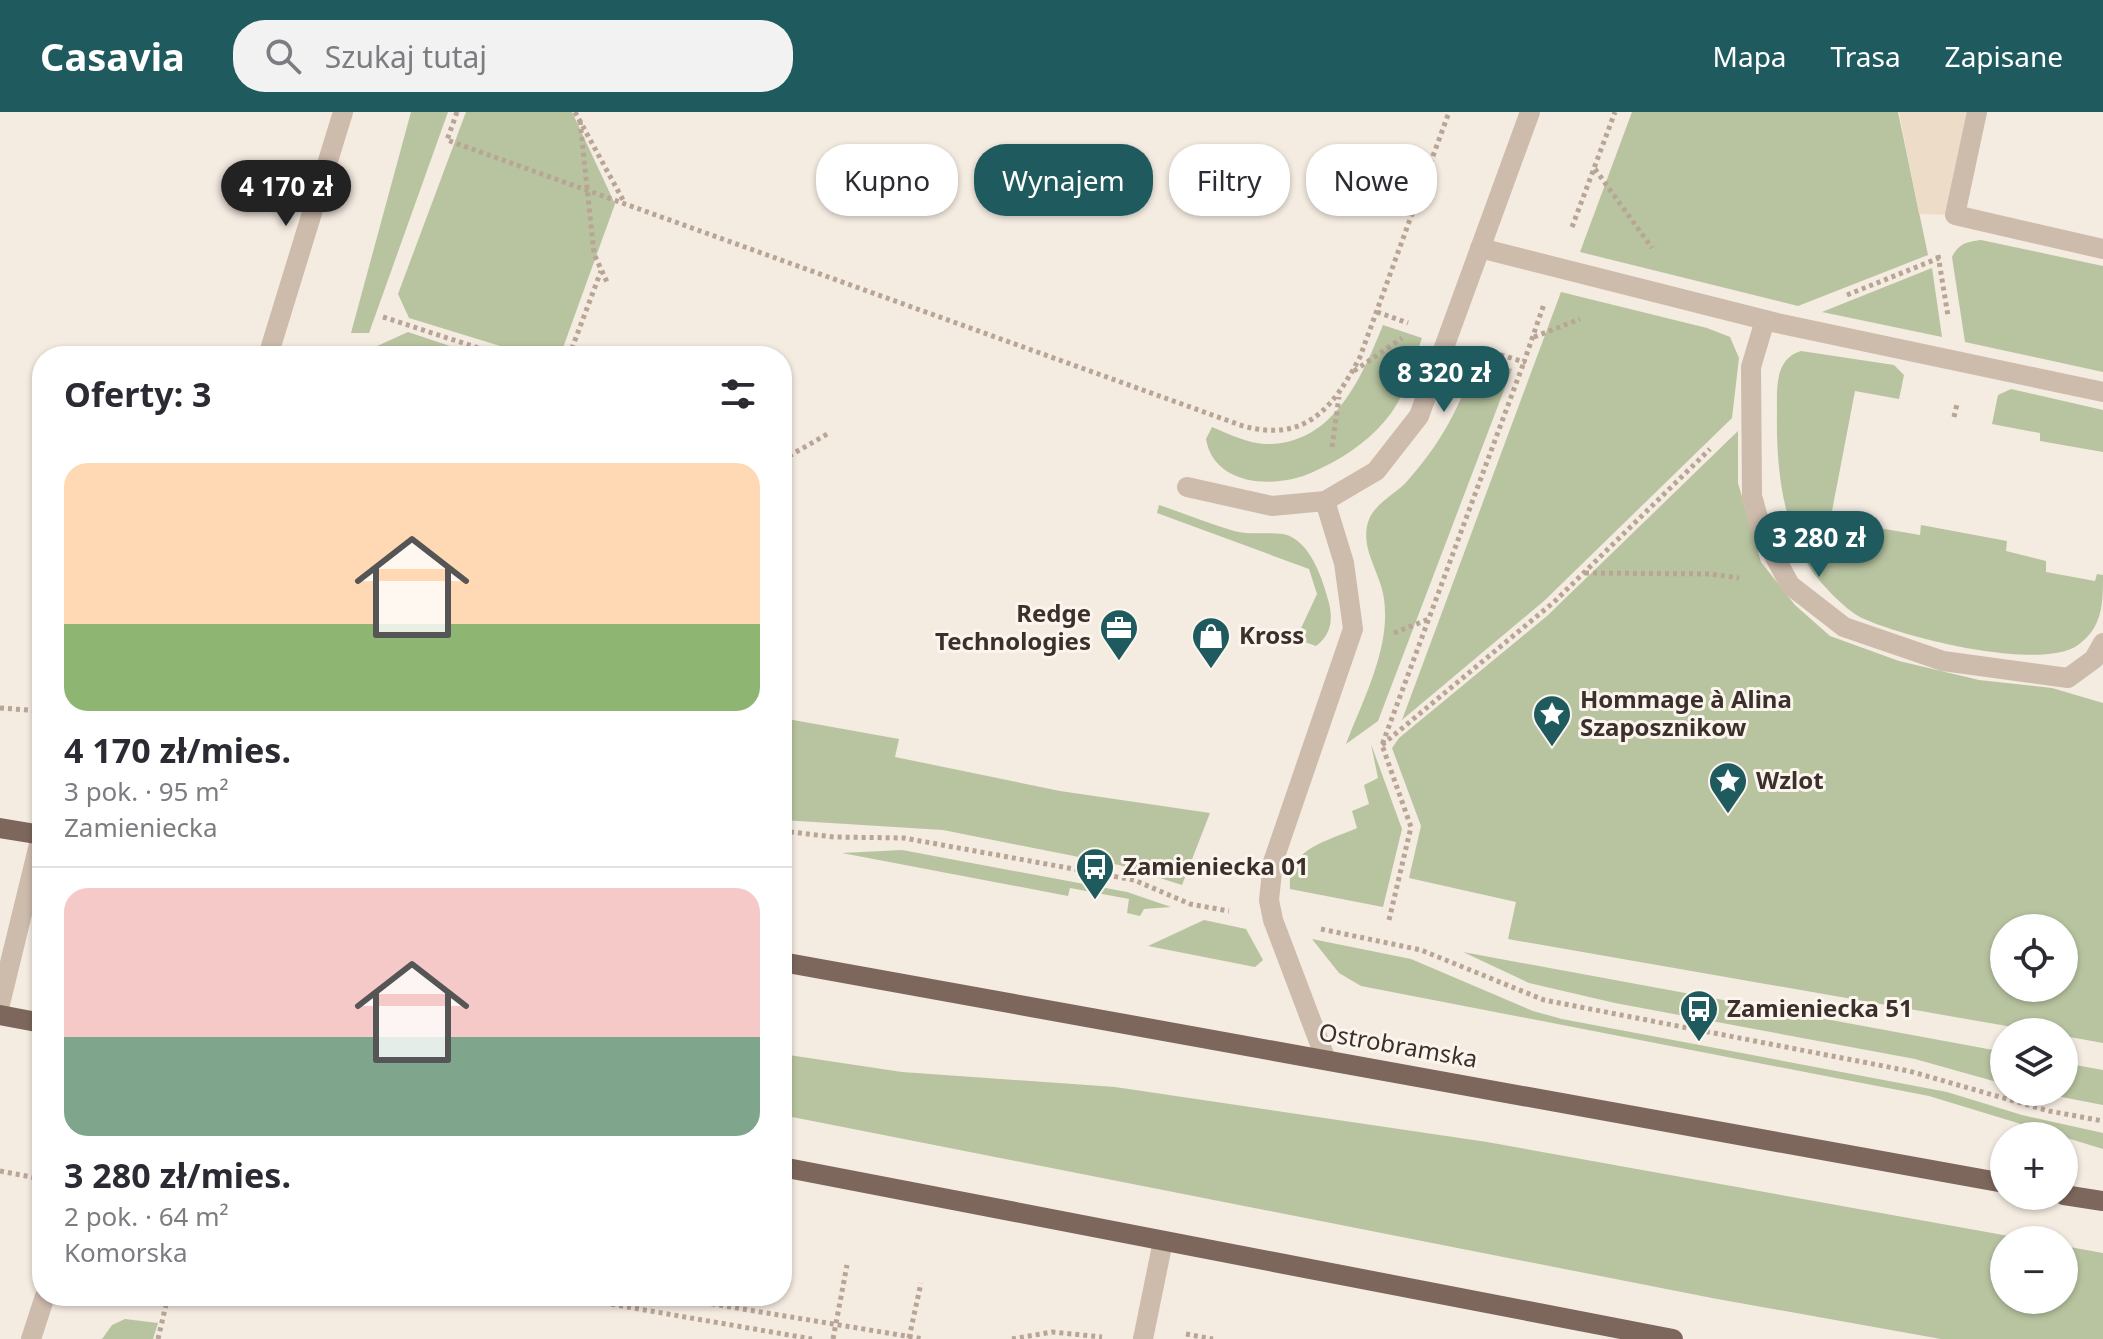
<!DOCTYPE html>
<html lang="pl">
<meta charset="utf-8">
<style>
body{margin:0;font-family:"Noto Sans",sans-serif;background:#f2f2f3;color:#2b2b33;height:100vh;display:flex;flex-direction:column;font-size:30px;white-space:nowrap}
*{box-sizing:border-box;margin:0}
p{font-size:26px;color:#7c7c81}
.icon{flex:none;width:44px;height:44px;fill:none;stroke:currentColor;stroke-width:2;stroke-linecap:round;stroke-linejoin:round}
.map{position:relative;flex:1;overflow:hidden}
.sheet{position:absolute;left:32px;top:234px;width:760px;height:960px;display:flex;flex-direction:column;background:#fff;border-radius:32px;box-shadow:0 2px 6px #0004}
.sheet>*{flex:none}
.top-card{position:absolute;left:816px;top:32px;width:760px;height:72px;display:flex;gap:16px}
.fabs{position:absolute;left:1990px;top:802px;display:grid;gap:16px}
.fabs a{display:grid;place-items:center;width:88px;height:88px;border-radius:50%;background:#fff;box-shadow:0 2px 6px #0004;font-size:40px}
.price{position:absolute;translate:-50% -68px;padding:0 18px;border-radius:28px;background:#1f5a5e;color:#fff;font-size:26px;line-height:52px;filter:drop-shadow(0 2px 4px #0008)}
.price::after{content:'';position:absolute;left:50%;top:48px;width:24px;height:18px;margin-left:-12px;background:inherit;clip-path:polygon(0 0,100% 0,50% 100%)}
.price.active{background:#222;color:#fff}
ul{padding:0;list-style:none}
li{display:grid;align-content:center;gap:16px;height:424px;padding:0 32px}
li+li{border-top:2px solid #e1e1e2}
li span{display:grid;place-items:center;height:248px;border-radius:24px;color:#555}
li>.icon{margin-inline-start:auto}
span .icon{width:144px;height:144px;fill:#fffc;stroke-width:1}
li b{font-size:34px}
h2{display:flex;justify-content:space-between;align-items:center;height:96px;padding:0 32px;font-size:34px}
.chip{padding:0 28px;border-radius:32px;background:#fff;box-shadow:0 2px 6px #0004;font-size:28px;line-height:72px}
.chip.active{background:#1f5a5e;color:#fff}
header{display:flex;align-items:center;gap:48px;box-sizing:border-box;height:112px;padding:0 40px;background:#1f5a5e;color:#fff}
header strong{font-size:38px}
nav{display:flex;gap:44px;margin-inline-start:auto;font-size:28px}
.search{width:560px;height:72px;background:#f2f2f3;display:flex;align-items:center;gap:20px;box-sizing:border-box;padding:0 28px;border-radius:32px;color:#7c7c81;font-size:30px}
.map>svg:first-child{display:block}
.green{fill:#b8c4a0;fill-rule:evenodd}
.plaza{fill:#ecdcc8}
.lines{fill:none;stroke-linecap:round;stroke-linejoin:round}
.path{stroke:#b9a596;stroke-width:5;stroke-dasharray:4 4;stroke-linecap:butt}
.minor{stroke:#cdbbac;stroke-width:20}
.major{stroke:#7d675c;stroke-width:20}
.labels{text-anchor:middle;stroke-width:6;stroke-linejoin:round;paint-order:stroke}
.poi-label{font-size:24px;font-weight:bold;fill:#3b302b;stroke:#fbf5ee;text-anchor:start}
.street-label{font-size:24px;fill:#3b302b;stroke:#fbf5ee}
</style>
<header>
<strong>Casavia</strong>
<div class="search"><svg class="icon" aria-label="search" viewBox="0 0 24 24"><circle cx="10" cy="10" r="6"/><path d="M15 15l6 6"/></svg>Szukaj tutaj</div>
<nav><a>Mapa</a><a>Trasa</a><a>Zapisane</a></nav>
</header>
<div class="map">
<svg width="2103" height="1227" viewBox="0 0 2103 1227">
<rect width="100%" height="100%" fill="#f4ebe1"/>
<g class="green">
<polygon points="411,0 448,0 369,221 351,221"/>
<polygon points="466,0 572,0 615,92 560,244 533,244 409,206 398,182"/>
<polygon points="1632,0 1898,0 1928,143 1798,194 1580,140"/>
<path d="M1981,128L2103,154V260L1965,230L1952,145C1959,131 1967,130 1981,128Z"/>
<polygon points="1932,156 1942,225 1822,200"/>
<polygon points="1561,180 1707,216 1730,225 1739,246 1732,306 1544,489 1402,608"/>
<path d="M1383,213L1422,226C1412,255 1405,287 1384,310C1365,332 1340,348 1313,360C1277,377 1214,375 1206,327L1212,315C1229,322 1247,331 1265,332C1333,334 1362,265 1383,213Z"/>
<polygon points="408,220 480,244 372,244 375,235"/>
<path d="M1801,239L1894,253L1904,263L1899,287L1855,279L1832,399L1874,408L1873,415L1920,423L1921,413L2007,429L2006,439L2046,449V460L2095,469L2097,462L2103,463C2103,491 2103,515 2078,533C2040,560 1901,525 1860,505C1845,497 1822,473 1812,459C1782,414 1776,353 1777,301C1777,278 1774,247 1801,239Z"/>
<path d="M1476,246L1512,257L1378,609L1346,632C1363,587 1391,536 1384,487C1381,460 1357,434 1370,405C1379,388 1398,381 1409,367C1442,330 1461,293 1476,246Z"/>
<polygon points="2011,277 2103,298 2103,340 2040,329 2040,321 1992,312 1998,283"/>
<path d="M1738,319V371L1761,450L1795,493L1830,524L1899,549L1979,568L2052,576L2103,591V931L2064,924V920H2041L1508,827L1516,790L1409,766L1421,714L1392,636L1399,626L1547,504ZM2004,816H2064V876H2004Z"/>
<path d="M1159,393C1184,401 1209,412 1234,419C1250,423 1267,420 1283,422C1310,427 1323,468 1329,491C1333,508 1331,523 1316,534L1296,527L1317,482L1309,457L1157,401Z"/>
<polygon points="782,606 899,627 895,645 1060,679 1210,701 1182,773 1119,753 943,718 782,708"/>
<path d="M1371,632L1402,717L1383,795L1290,777C1287,736 1326,730 1357,716L1352,699L1369,692L1364,673L1378,666Z"/>
<polygon points="902,738 1127,780 1171,795 1144,797 1140,804 1127,801 1129,787 1070,776 1068,784 842,741"/>
<polygon points="1204,808 1246,817 1263,848 1255,855 1148,834"/>
<polygon points="1312,827 1411,847 1533,899 1562,907 1947,980 2022,1003 2103,1021 2103,1037 1929,984 1361,874 1339,861"/>
<polygon points="1463,840 2004,940 2004,972 1915,947 1615,891 1529,871"/>
<polygon points="782,942 902,960 1115,975 1487,1030 2031,1128 2004,1128 2004,1188 2064,1188 2064,1134 2103,1141 2103,1227 1941,1227 1712,1186 782,1003"/>
<polygon points="2064,951 2103,958 2103,993 2036,980 2064,980"/>
<polygon points="125,1207 158,1211 153,1227 102,1227 112,1213"/>
</g>
<polygon class="plaza" points="1899,0 1977,0 1955,103 1919,102"/>
<g class="lines">
<g class="path">
<path d="M457,0L447,28L1243,314C1306,331 1333,296 1360,245L1449,0"/>
<polyline points="575,0 623,88"/>
<polyline points="580,9 594,142 607,170"/>
<polyline points="1595,57 1652,136"/>
<polyline points="1572,115 1615,0"/>
<polyline points="1938,143 1948,204"/>
<polyline points="1847,183 1939,146"/>
<polyline points="1377,200 1408,211"/>
<polyline points="383,205 503,244"/>
<polyline points="1534,225 1580,207"/>
<polyline points="1485,238 1524,250 1544,192"/>
<polyline points="569,244 601,159"/>
<polyline points="1354,259 1402,226"/>
<polyline points="1954,305 1957,292"/>
<polyline points="1332,335 1339,285"/>
<polyline points="782,348 829,321"/>
<polyline points="1585,461 1710,462 1739,466"/>
<polyline points="1394,521 1429,507"/>
<polyline points="0,596 42,599"/>
<polyline points="1382,633 1554,490 1710,337"/>
<polyline points="782,719 834,725 904,726 1134,768 1190,792 1229,799"/>
<polyline points="1389,808 1411,715 1382,633 1524,250"/>
<polyline points="1321,817 1421,838 1544,888 1909,959 2049,999 2103,1009"/>
<polyline points="0,1059 42,1067"/>
<polyline points="564,1184 812,1227"/>
<polyline points="664,1184 924,1227"/>
<polyline points="1186,1222 1213,1227"/>
<polyline points="909,1226 921,1171"/>
<polyline points="158,1227 168,1184"/>
<polyline points="833,1227 847,1153"/>
<polyline points="1012,1227 1052,1220 1102,1225"/>
</g>
<g class="minor">
<polyline points="1977,0 1955,103 2103,137"/>
<polyline points="1480,136 1777,211 2103,280"/>
<polyline points="1765,208 1751,255 1752,384 1763,423 1790,473 1844,515 1943,549 2068,566 2094,547 2103,531"/>
<polyline points="268,244 343,0"/>
<polyline points="1187,375 1272,394 1325,389 1376,359 1419,304 1530,0"/>
<polyline points="1325,389 1344,451 1353,517 1273,750 1269,788 1273,808 1326,948"/>
<polyline points="0,892 42,720"/>
<polyline points="31,1227 45,1184"/>
<polyline points="1143,1227 1163,1129"/>
</g>
<g class="major">
<polyline points="0,716 42,723"/>
<polyline points="782,850 2004,1071"/>
<polyline points="0,903 42,911"/>
<polyline points="782,1055 1673,1227"/>
<polyline points="2064,1083 2103,1089"/>
</g>
</g>
<defs>
<g id="office-pin" transform="scale(2)"><path d="M0 17L-7.5 6A9.5 9.5 0 1 1 7.5 6Z" fill="#1f5a5e" stroke="#fbf5ee"/><path d="M-6-3h4V-5.5h4V-3h4V5H-6ZM-1-4.5V-3h2v-1.5ZM-6 0V1H6V0Z" fill="#fff"/></g>
<g id="shop-pin" transform="scale(2)"><path d="M0 17L-7.5 6A9.5 9.5 0 1 1 7.5 6Z" fill="#1f5a5e" stroke="#fbf5ee"/><path d="M-5-2.5h2.3a2.7 3.5 0 0 1 5.4 0H5L5.5 6h-11ZM-1.5-2.5h3a1.5 2.3 0 0 0-3 0Z" fill="#fff"/></g>
<g id="sight-pin" transform="scale(2)"><path d="M0 17L-7.5 6A9.5 9.5 0 1 1 7.5 6Z" fill="#1f5a5e" stroke="#fbf5ee"/><path d="M0-6L1.8-2.2L6-1.7L2.9 1.2L3.7 5.4L0 3.3L-3.7 5.4L-2.9 1.2L-6-1.7L-1.8-2.2Z" fill="#fff"/></g>
<g id="bus-pin" transform="scale(2)"><path d="M0 17L-7.5 6A9.5 9.5 0 1 1 7.5 6Z" fill="#1f5a5e" stroke="#fbf5ee"/><path d="M-5-6H5V4H4V6H2V4H-2V6H-4V4H-5ZM-3.5-4V0h7V-4ZM-3.5 1.2v1.5H-2V1.2ZM2 1.2v1.5H3.5V1.2Z" fill="#fff"/></g>
</defs>
<g fill-rule="evenodd">
<use href="#office-pin" x="1119" y="516"/>
<use href="#shop-pin" x="1211" y="524"/>
<use href="#sight-pin" x="1552" y="602"/>
<use href="#sight-pin" x="1728" y="669"/>
<use href="#bus-pin" x="1095" y="755"/>
<use href="#bus-pin" x="1699" y="897"/>
</g>
<g class="labels">
<g class="poi-label">
<text x="1091" y="510" text-anchor="end">Redge<tspan x="1091" dy="28">Technologies</tspan></text>
<text x="1239" y="532">Kross</text>
<text x="1580" y="596">Hommage à Alina<tspan x="1580" dy="28">Szaposznikow</tspan></text>
<text x="1756" y="677">Wzlot</text>
<text x="1123" y="763">Zamieniecka 01</text>
<text x="1727" y="905">Zamieniecka 51</text>
</g>
<g class="street-label">
<text transform="translate(1398 934) rotate(10)" y="8">Ostrobramska</text>
</g>
</g>
</svg>
<div class="fabs">
<a><svg class="icon" aria-label="locate" viewBox="0 0 24 24"><circle cx="12" cy="12" r="6"/><path d="M12 2v4M12 18v4M2 12h4M18 12h4"/></svg></a>
<a><svg class="icon" aria-label="layers" viewBox="0 0 24 24"><path d="M12 4l9 5-9 5-9-5zM3 14l9 5 9-5"/></svg></a>
<a>+</a>
<a>−</a>
</div>
<b class="price active" style="left:286px;top:116px">4 170 zł</b>
<b class="price" style="left:1444px;top:302px">8 320 zł</b>
<b class="price" style="left:1819px;top:467px">3 280 zł</b>
<div class="top-card">
<a class="chip">Kupno</a>
<a class="chip active">Wynajem</a>
<a class="chip">Filtry</a>
<a class="chip">Nowe</a>
</div>
<section class="sheet">
<h2>Oferty: 3<svg class="icon" aria-label="filters" viewBox="0 0 24 24"><path d="M4 7h16M4 17h16"/><circle cx="9" cy="7" r="2"/><circle cx="15" cy="17" r="2"/></svg></h2>
<ul>
<li><span style="background:linear-gradient(#ffd9b3 65%,#8fb573 0)"><svg class="icon" aria-label="home" viewBox="0 0 24 24"><path d="M3 11l9-7 9 7M6 9v11h12V9"/></svg></span><div><b>4 170 zł/mies.</b><p>3 pok. · 95 m²</p><p>Zamieniecka</p></div></li>
<li><span style="background:linear-gradient(#f6c9c9 60%,#7fa58c 0)"><svg class="icon" aria-label="home" viewBox="0 0 24 24"><path d="M3 11l9-7 9 7M6 9v11h12V9"/></svg></span><div><b>3 280 zł/mies.</b><p>2 pok. · 64 m²</p><p>Komorska</p></div></li>
</ul>
</section>
</div>
